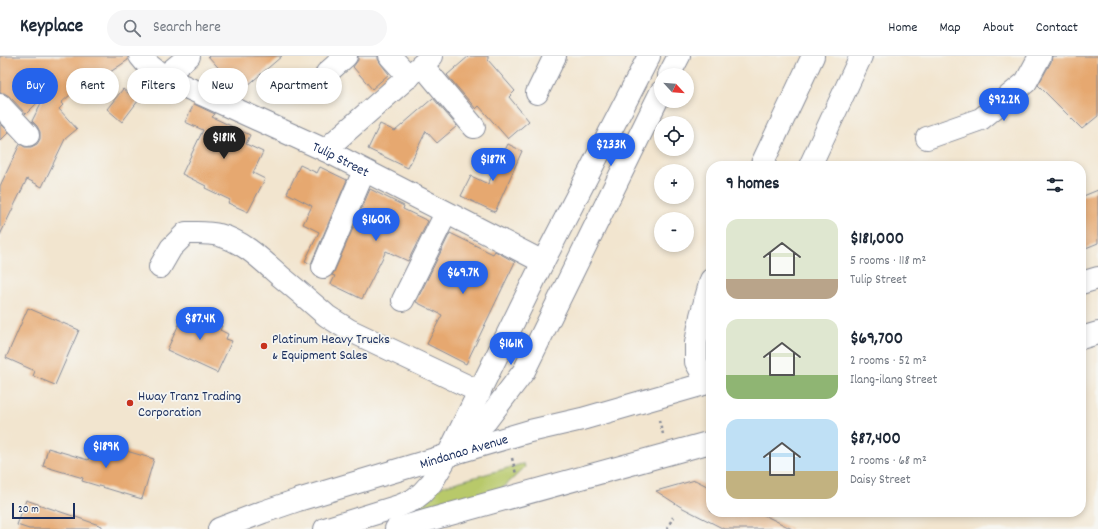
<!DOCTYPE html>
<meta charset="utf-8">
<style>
body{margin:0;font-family:Dekko,sans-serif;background:#f6f6f7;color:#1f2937;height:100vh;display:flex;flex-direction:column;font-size:15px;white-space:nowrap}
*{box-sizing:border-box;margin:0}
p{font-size:13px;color:#747a83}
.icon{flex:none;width:22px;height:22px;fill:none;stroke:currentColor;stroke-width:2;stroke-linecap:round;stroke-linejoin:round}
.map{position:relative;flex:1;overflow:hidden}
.sheet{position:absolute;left:706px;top:105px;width:380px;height:356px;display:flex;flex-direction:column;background:#fff;border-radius:16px;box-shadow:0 2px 6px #0003}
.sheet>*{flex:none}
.guide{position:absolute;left:12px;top:12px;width:380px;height:36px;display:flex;gap:8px}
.needle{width:26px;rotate:116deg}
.tools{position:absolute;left:654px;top:12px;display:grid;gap:8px}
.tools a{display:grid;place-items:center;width:40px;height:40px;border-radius:50%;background:#fff;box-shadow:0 2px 6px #0003;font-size:20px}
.scale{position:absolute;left:12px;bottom:10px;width:63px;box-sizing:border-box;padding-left:4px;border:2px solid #1b2f5e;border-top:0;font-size:11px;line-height:14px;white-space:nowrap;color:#1b2f5e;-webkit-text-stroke:3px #f6f6f2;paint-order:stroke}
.price{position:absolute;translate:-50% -34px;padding:0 9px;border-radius:14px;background:#2563eb;color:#fff;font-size:13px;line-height:26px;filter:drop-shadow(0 1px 2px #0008)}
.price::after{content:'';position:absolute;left:50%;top:24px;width:12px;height:9px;margin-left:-6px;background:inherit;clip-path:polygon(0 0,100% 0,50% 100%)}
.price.selected{background:#222;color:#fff}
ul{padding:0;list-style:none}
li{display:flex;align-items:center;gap:12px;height:100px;padding:0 20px}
li span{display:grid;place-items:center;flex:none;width:112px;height:80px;border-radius:12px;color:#555}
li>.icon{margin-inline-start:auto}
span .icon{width:48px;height:48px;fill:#fffc;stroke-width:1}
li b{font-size:17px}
h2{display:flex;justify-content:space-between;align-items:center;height:48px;padding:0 20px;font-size:17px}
.pill{padding:0 14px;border-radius:18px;background:#fff;box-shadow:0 2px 6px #0003;font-size:14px;line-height:36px}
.pill.selected{background:#2563eb;color:#fff}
header{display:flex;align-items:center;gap:24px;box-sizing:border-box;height:56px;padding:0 20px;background:#fff;border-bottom:1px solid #e0e1e3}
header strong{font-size:19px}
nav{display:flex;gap:22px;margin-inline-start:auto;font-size:14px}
.search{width:280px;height:36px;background:#f6f6f7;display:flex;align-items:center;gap:10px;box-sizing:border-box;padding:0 14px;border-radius:22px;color:#747a83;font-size:15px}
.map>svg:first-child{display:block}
.green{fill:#b8c96b;stroke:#6a7c64}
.building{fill:#e6a870}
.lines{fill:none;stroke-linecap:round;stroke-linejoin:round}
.minor-casing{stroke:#868a96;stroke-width:24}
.major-casing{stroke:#868a96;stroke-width:24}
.highway-casing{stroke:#868a96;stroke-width:24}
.path{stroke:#868a96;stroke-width:2.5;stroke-dasharray:3 3;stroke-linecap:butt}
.minor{stroke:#fff;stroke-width:22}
.major{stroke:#fff;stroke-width:22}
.highway{stroke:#fff;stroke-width:22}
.poi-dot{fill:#c8321e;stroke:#f6f6f2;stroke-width:1.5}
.labels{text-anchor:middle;stroke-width:3.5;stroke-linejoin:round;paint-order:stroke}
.street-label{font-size:14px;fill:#1b2f5e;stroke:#f6f6f2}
.poi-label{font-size:14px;fill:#1b2f5e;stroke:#f6f6f2;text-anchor:start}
</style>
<header>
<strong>Keyplace</strong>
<div class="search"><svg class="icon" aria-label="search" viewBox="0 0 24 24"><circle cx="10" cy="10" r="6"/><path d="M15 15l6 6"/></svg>Search here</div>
<nav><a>Home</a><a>Map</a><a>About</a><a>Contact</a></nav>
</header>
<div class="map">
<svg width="1098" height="473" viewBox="0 0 1098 473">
<rect width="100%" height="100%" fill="#f6f6f2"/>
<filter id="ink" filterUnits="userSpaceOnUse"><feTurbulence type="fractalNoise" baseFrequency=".025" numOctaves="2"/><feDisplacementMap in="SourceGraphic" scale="8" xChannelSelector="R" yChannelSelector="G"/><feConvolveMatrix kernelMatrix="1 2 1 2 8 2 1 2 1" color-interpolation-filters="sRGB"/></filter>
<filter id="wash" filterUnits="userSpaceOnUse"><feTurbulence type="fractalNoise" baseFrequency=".012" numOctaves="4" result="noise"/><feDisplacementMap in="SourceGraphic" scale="16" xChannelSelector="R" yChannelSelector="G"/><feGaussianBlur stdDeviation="0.9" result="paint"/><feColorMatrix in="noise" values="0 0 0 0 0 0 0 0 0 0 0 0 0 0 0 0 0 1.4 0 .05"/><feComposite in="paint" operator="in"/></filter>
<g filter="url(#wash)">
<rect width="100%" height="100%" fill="#f2e5cf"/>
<polygon class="green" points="522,408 524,408 525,411 504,431 490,439 415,456 415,454 438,433 443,430"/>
<g id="blocks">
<g class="building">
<polygon points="0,0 128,0 128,4 91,29 88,23 61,47 63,49 59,53 77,73 65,83 42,131 27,123 0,179 0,130 20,88 25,91 31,91 37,88 40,83 40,76 37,70 32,65 45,39 26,58 9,40 4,37 0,37"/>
<polygon points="208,0 282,0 240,36"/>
<polygon points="358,0 378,0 378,3 381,8 389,18 372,33 353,11 358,4"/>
<polygon points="469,0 488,0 488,4 515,35 509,41 529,65 508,83 479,50 476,53 447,19"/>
<polygon points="1052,0 1098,0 1098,60 1082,73 1038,29 1051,6"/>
<polygon points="123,33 138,45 122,66 107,53"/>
<polygon points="433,42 457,70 437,87 426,75 408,112 368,93 380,68 395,75"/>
<polygon points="194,48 215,58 212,61 250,79 246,88 263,96 253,117 265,123 248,156 228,147 230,144 205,132 206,130 182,118 203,74 185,66"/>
<polygon points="0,67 9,76 0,85"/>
<polygon points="508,88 522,95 495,156 461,140 471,120 488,128"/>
<polygon points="300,109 317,117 320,111 347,124 311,208 305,205 319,176 303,168 312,150 287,137"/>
<polygon points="370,133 404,150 403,153 428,165 408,205 386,195 362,243 331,228 335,220 332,219 334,216"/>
<polygon points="1098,134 1098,187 1081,194 1081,141"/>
<polygon points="450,177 493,198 495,195 515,206 466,308 427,288 442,259 416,246"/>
<polygon points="28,252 79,274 55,329 33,320 35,315 6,302"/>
<polygon points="186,253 222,270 220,274 228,278 226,283 232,285 217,317 167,294"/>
<polygon points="99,387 154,403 142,443 82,425 83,422 43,410 48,392 88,404 90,400 95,402"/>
<polygon points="695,424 711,432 711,456 758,456 792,473 724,473 681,451 656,435"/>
<polygon points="26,444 102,470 102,473 29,473 17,469"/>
</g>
</g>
</g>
<g filter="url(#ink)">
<use href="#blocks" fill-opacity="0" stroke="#868a96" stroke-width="1"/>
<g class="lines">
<g class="minor-casing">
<g id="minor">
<path id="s1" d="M140,0L145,6L164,21L325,94L543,206"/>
<polyline points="390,0 409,21"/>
<polyline points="422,9 474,71"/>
<polyline points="327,17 346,0"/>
<polyline points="164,21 189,0"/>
<polyline points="537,37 555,0"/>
<polyline points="0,49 28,79"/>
<polyline points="927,82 981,63 1026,26 1040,0"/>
<polyline points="325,94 432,0"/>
<path d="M160,211L171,192L186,177C197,177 209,176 219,179C243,185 262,204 280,220C296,233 312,247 327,260L349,274L480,336"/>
<polyline points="323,211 364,115"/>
<polyline points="403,244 446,157"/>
<polyline points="448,399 543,206 649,0"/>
</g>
</g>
<g class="major-casing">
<g id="major">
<polyline points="810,110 861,0"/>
<polyline points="1081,227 1098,222"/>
<polyline points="1081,282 1098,277"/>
<path id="s2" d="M219,473L263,456L298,444L448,399L530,375L582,363L711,326"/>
<polyline points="325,473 399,450 413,444 422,437 432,426 448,399"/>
<polyline points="396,473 711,386"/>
</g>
</g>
<g class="highway-casing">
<g id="highway">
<polyline points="669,19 679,0"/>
<polyline points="761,110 813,0"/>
<polyline points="710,326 702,317 696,306 696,287 701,260 711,224"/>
<polyline points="448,399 486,365 524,315 661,36"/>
</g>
</g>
<g class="path">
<polyline points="659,364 663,378"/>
<polyline points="512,402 516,418"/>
<polyline points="667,473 673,461"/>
</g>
<use href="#minor" class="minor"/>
<use href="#major" class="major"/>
<use href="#highway" class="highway"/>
</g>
</g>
<g class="poi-dot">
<circle cx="264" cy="290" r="4"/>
<circle cx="130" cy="347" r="4"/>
</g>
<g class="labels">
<g class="street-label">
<text dy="5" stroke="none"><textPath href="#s1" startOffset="227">Tulip Street</textPath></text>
<text dy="5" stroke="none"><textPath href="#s2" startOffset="257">Mindanao Avenue</textPath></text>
</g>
<g class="poi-label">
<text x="272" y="287">Platinum Heavy Trucks<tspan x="272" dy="16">&amp; Equipment Sales</tspan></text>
<text x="138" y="344">Hway Tranz Trading<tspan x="138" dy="16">Corporation</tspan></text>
</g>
</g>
</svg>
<div class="tools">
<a><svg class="needle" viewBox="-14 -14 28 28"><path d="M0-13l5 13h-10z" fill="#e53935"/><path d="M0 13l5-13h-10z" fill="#747a83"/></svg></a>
<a><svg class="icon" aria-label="locate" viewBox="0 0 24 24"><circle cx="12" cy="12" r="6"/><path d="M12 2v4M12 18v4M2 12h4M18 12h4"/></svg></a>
<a>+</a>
<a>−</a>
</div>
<div class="scale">20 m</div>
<b class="price" style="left:1004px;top:66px">$92.2K</b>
<b class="price selected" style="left:224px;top:104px">$181K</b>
<b class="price" style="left:611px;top:111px">$233K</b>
<b class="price" style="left:493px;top:126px">$187K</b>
<b class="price" style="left:376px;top:186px">$160K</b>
<b class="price" style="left:463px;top:239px">$69.7K</b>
<b class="price" style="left:200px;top:285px">$87.4K</b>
<b class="price" style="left:511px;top:310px">$161K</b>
<b class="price" style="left:106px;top:413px">$189K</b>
<div class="guide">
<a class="pill selected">Buy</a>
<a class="pill">Rent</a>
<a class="pill">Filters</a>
<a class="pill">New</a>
<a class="pill">Apartment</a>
</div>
<section class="sheet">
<h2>9 homes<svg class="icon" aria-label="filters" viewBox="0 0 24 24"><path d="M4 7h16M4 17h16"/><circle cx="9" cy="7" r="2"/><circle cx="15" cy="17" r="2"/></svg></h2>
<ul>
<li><span style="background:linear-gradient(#dfe7d0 75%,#b9a48a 0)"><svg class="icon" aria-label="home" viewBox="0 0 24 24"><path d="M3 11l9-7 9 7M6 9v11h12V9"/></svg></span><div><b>$181,000</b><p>5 rooms · 118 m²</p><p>Tulip Street</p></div></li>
<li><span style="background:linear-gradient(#dfe7d0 70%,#8fb573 0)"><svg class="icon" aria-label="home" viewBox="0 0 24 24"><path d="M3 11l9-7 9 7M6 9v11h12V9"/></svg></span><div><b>$69,700</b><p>2 rooms · 52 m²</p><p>Ilang-ilang Street</p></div></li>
<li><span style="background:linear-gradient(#bfe0f5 65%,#c2b280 0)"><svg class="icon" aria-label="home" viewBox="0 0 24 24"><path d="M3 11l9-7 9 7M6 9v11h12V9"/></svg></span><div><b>$87,400</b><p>2 rooms · 68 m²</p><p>Daisy Street</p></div></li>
</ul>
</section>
</div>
